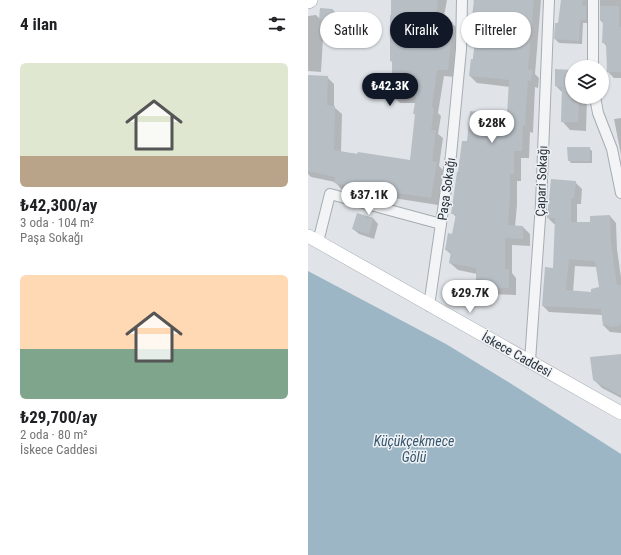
<!DOCTYPE html>
<html lang="tr">
<meta charset="utf-8">
<style>
body{margin:0;font-family:"Roboto Condensed",sans-serif;background:#f2f2f2;color:#202124;height:100vh;display:flex;flex-direction:column;font-size:15px;white-space:nowrap}
*{box-sizing:border-box;margin:0}
p{font-size:13px;color:#757577}
.icon{flex:none;width:22px;height:22px;fill:none;stroke:currentColor;stroke-width:2;stroke-linecap:round;stroke-linejoin:round}
.map{position:relative;flex:1;overflow:hidden}
.panel{display:flex;flex-direction:column;background:#fff;width:308px}
.panel>*{flex:none}
.banner{position:absolute;left:12px;top:12px;width:241px;height:36px;display:flex;gap:8px}
.buttons{position:absolute;left:257px;top:60px;display:grid;gap:8px}
.buttons a{display:grid;place-items:center;width:44px;height:44px;border-radius:50%;background:#fff;box-shadow:0 1px 3px #0004;font-size:20px}
.price{position:absolute;translate:-50% -34px;padding:0 9px;border-radius:14px;background:#fff;color:#222;font-size:13px;line-height:26px;filter:drop-shadow(0 1px 2px #0008)}
.price::after{content:'';position:absolute;left:50%;top:24px;width:12px;height:9px;margin-left:-6px;background:inherit;clip-path:polygon(0 0,100% 0,50% 100%)}
.price.on{background:#111827;color:#fff}
ul{padding:0;list-style:none}
li{display:grid;align-content:center;gap:8px;height:212px;padding:0 20px}
li span{display:grid;place-items:center;height:124px;border-radius:6px;color:#555}
li>.icon{margin-inline-start:auto}
span .icon{width:72px;height:72px;fill:#fffc;stroke-width:1}
li b{font-size:17px}
h2{display:flex;justify-content:space-between;align-items:center;height:48px;padding:0 20px;font-size:17px}
.pill{padding:0 14px;border-radius:18px;background:#fff;box-shadow:0 1px 3px #0004;font-size:14px;line-height:36px}
.pill.on{background:#111827;color:#fff}
main{display:flex;flex:1;min-height:0}
.map>svg:first-child{display:block}
.water{fill:#9db6c5}
.shadow{fill:#0003;fill-rule:evenodd}
.building{fill:#b7bec4;fill-rule:evenodd}
.lines{fill:none;stroke-linecap:round;stroke-linejoin:round}
.street-casing{stroke:#a6acb2;stroke-width:12}
.secondary-casing{stroke:#a6acb2;stroke-width:14}
.primary-casing{stroke:#a0aab3;stroke-width:16}
.street{stroke:#f2f4f6;stroke-width:10}
.secondary{stroke:#fff;stroke-width:13}
.primary{stroke:#fff;stroke-width:15}
.labels{text-anchor:middle;stroke-width:3;stroke-linejoin:round;paint-order:stroke}
.street-label{font-size:13px;fill:#2a343e;stroke:#eff2f5}
.water-label{font-size:14px;font-style:italic;fill:#37576f;stroke:#eff2f5}
</style>
<main>
<section class="panel">
<h2>4 ilan<svg class="icon" aria-label="filters" viewBox="0 0 24 24"><path d="M4 7h16M4 17h16"/><circle cx="9" cy="7" r="2"/><circle cx="15" cy="17" r="2"/></svg></h2>
<ul>
<li><span style="background:linear-gradient(#dfe7d0 75%,#b9a48a 0)"><svg class="icon" aria-label="home" viewBox="0 0 24 24"><path d="M3 11l9-7 9 7M6 9v11h12V9"/></svg></span><div><b>₺42,300/ay</b><p>3 oda · 104 m²</p><p>Paşa Sokağı</p></div></li>
<li><span style="background:linear-gradient(#ffd9b3 60%,#7fa58c 0)"><svg class="icon" aria-label="home" viewBox="0 0 24 24"><path d="M3 11l9-7 9 7M6 9v11h12V9"/></svg></span><div><b>₺29,700/ay</b><p>2 oda · 80 m²</p><p>İskece Caddesi</p></div></li>
</ul>
</section>
<div class="map">
<svg width="313" height="555" viewBox="0 0 313 555">
<rect width="100%" height="100%" fill="#e0e4e8"/>
<polygon class="water" points="0,271 138,344 202,383 313,454 313,555 0,555"/>
<g class="shadow">
<polygon points="84,0 139,0 135,22 144,23 151,30 147,77 136,76 130,113 133,116 130,134 135,138 131,166 135,170 130,205 34,190 27,182 3,177 0,174 0,76 19,77 26,84 26,107 34,114 33,152 103,161 108,115 108,103 92,103 85,96 85,63 83,61"/>
<polygon points="165,0 233,0 227,74 231,78 230,88 227,87 225,133 222,132 221,158 213,158 213,181 209,181 209,205 207,227 215,227 222,234 222,246 204,245 204,273 208,278 208,295 177,294 169,287 169,274 150,270 142,263 144,255 138,250 145,235 148,217 144,213 160,142 163,112 180,114 187,121 186,133 199,134 202,87 169,83 162,76 165,61 169,30 164,26 167,2"/>
<polygon points="254,0 284,0 282,23 275,23 274,44 251,43 247,39 251,24"/>
<polygon points="292,0 313,0 313,78 306,78 300,72 299,47 295,42 295,23 292,20"/>
<polygon points="13,9 25,10 30,15 29,25 17,24 16,22 13,72 0,71 0,16 8,15 12,19"/>
<polygon points="264,71 264,97 279,97 278,131 262,130 254,121 255,93 248,86"/>
<polygon points="313,118 313,155 306,119"/>
<polygon points="281,148 284,151 284,163 263,163 261,160"/>
<path d="M267,182L274,189L273,204H269V223H283L302,216L308,223L309,249L313,277V333L302,332L296,326L294,315L241,312L235,306L246,269L248,224H246L240,218ZM267,266L289,267L292,288L284,293L265,292Z"/>
<polygon points="50,214 65,218 70,224 66,239 51,234 45,229"/>
<polygon points="313,355 313,398 294,388 286,380"/>
</g>
<g class="building">
<polygon points="83,0 130,0 128,20 145,22 140,70 129,70 124,107 126,108 123,130 128,130 124,161 129,162 123,198 26,183 27,177 0,171 0,75 20,76 19,105 27,106 26,150 49,154 50,152 102,160 107,114 105,114 108,97 84,96 84,61 82,61 82,15 83,15"/>
<polygon points="166,0 226,0 220,69 225,70 223,81 220,80 217,126 215,125 214,151 206,151 206,174 202,174 202,197 200,225 215,226 215,239 197,238 197,269 201,269 201,288 168,287 168,268 141,263 143,251 137,250 140,233 144,234 148,214 143,214 149,172 150,172 154,141 159,141 162,111 180,113 178,132 198,133 201,80 161,76 163,59 165,59 168,27 163,26"/>
<polygon points="253,0 275,0 274,6 278,6 278,20 272,20 271,41 246,39 247,23 250,23"/>
<polygon points="292,6 311,6 311,27 313,27 313,72 299,72 298,43 294,43 295,20 292,20"/>
<polygon points="12,8 25,9 24,20 11,19"/>
<polygon points="247,69 264,70 264,102 271,103 270,122 253,122 254,87 247,86"/>
<polygon points="259,147 282,147 282,161 260,161"/>
<path d="M243,179L268,181L266,198H263V222H282V216L302,215L303,242L306,266L309,285H313V324H311L312,326L301,327V325L295,326L293,309L234,306L237,267L245,268L247,218H239ZM261,259L287,261L291,287L283,289V292L258,290Z"/>
<polygon points="49,213 65,218 61,234 44,229"/>
<polygon points="313,354 313,396 285,380 282,357"/>
</g>
<g class="lines">
<g class="street-casing">
<g id="street">
<polyline points="285,0 285,67"/>
<polyline points="287,97 290,113 304,149 313,193"/>
<polyline points="10,242 22,194 133,224"/>
<polyline points="121,306 143,155 153,49 154,0"/>
<polyline points="222,361 233,204 241,0"/>
</g>
</g>
<g class="secondary-casing">
<polyline id="secondary" points="0,236 313,413"/>
</g>
<g class="primary-casing">
<polyline id="primary" points="0,1 2,0"/>
</g>
<use href="#street" class="street"/>
<use href="#secondary" class="secondary"/>
<use href="#primary" class="primary"/>
</g>
<g class="labels">
<g class="street-label">
<text transform="translate(233 181) rotate(-88)" y="5">Çapari Sokağı</text>
<text transform="translate(138 189) rotate(-82)" y="5">Paşa Sokağı</text>
<text transform="translate(209 354) rotate(29)" y="5">İskece Caddesi</text>
</g>
<g class="water-label">
<text x="106" y="446">Küçükçekmece<tspan x="106" dy="16">Gölü</tspan></text>
</g>
</g>
</svg>
<div class="buttons">
<a><svg class="icon" aria-label="layers" viewBox="0 0 24 24"><path d="M12 4l9 5-9 5-9-5zM3 14l9 5 9-5"/></svg></a>
</div>
<b class="price on" style="left:82px;top:107px">₺42.3K</b>
<b class="price" style="left:184px;top:144px">₺28K</b>
<b class="price" style="left:61px;top:216px">₺37.1K</b>
<b class="price" style="left:162px;top:314px">₺29.7K</b>
<div class="banner">
<a class="pill">Satılık</a>
<a class="pill on">Kiralık</a>
<a class="pill">Filtreler</a>
</div>
</div>
</main>
